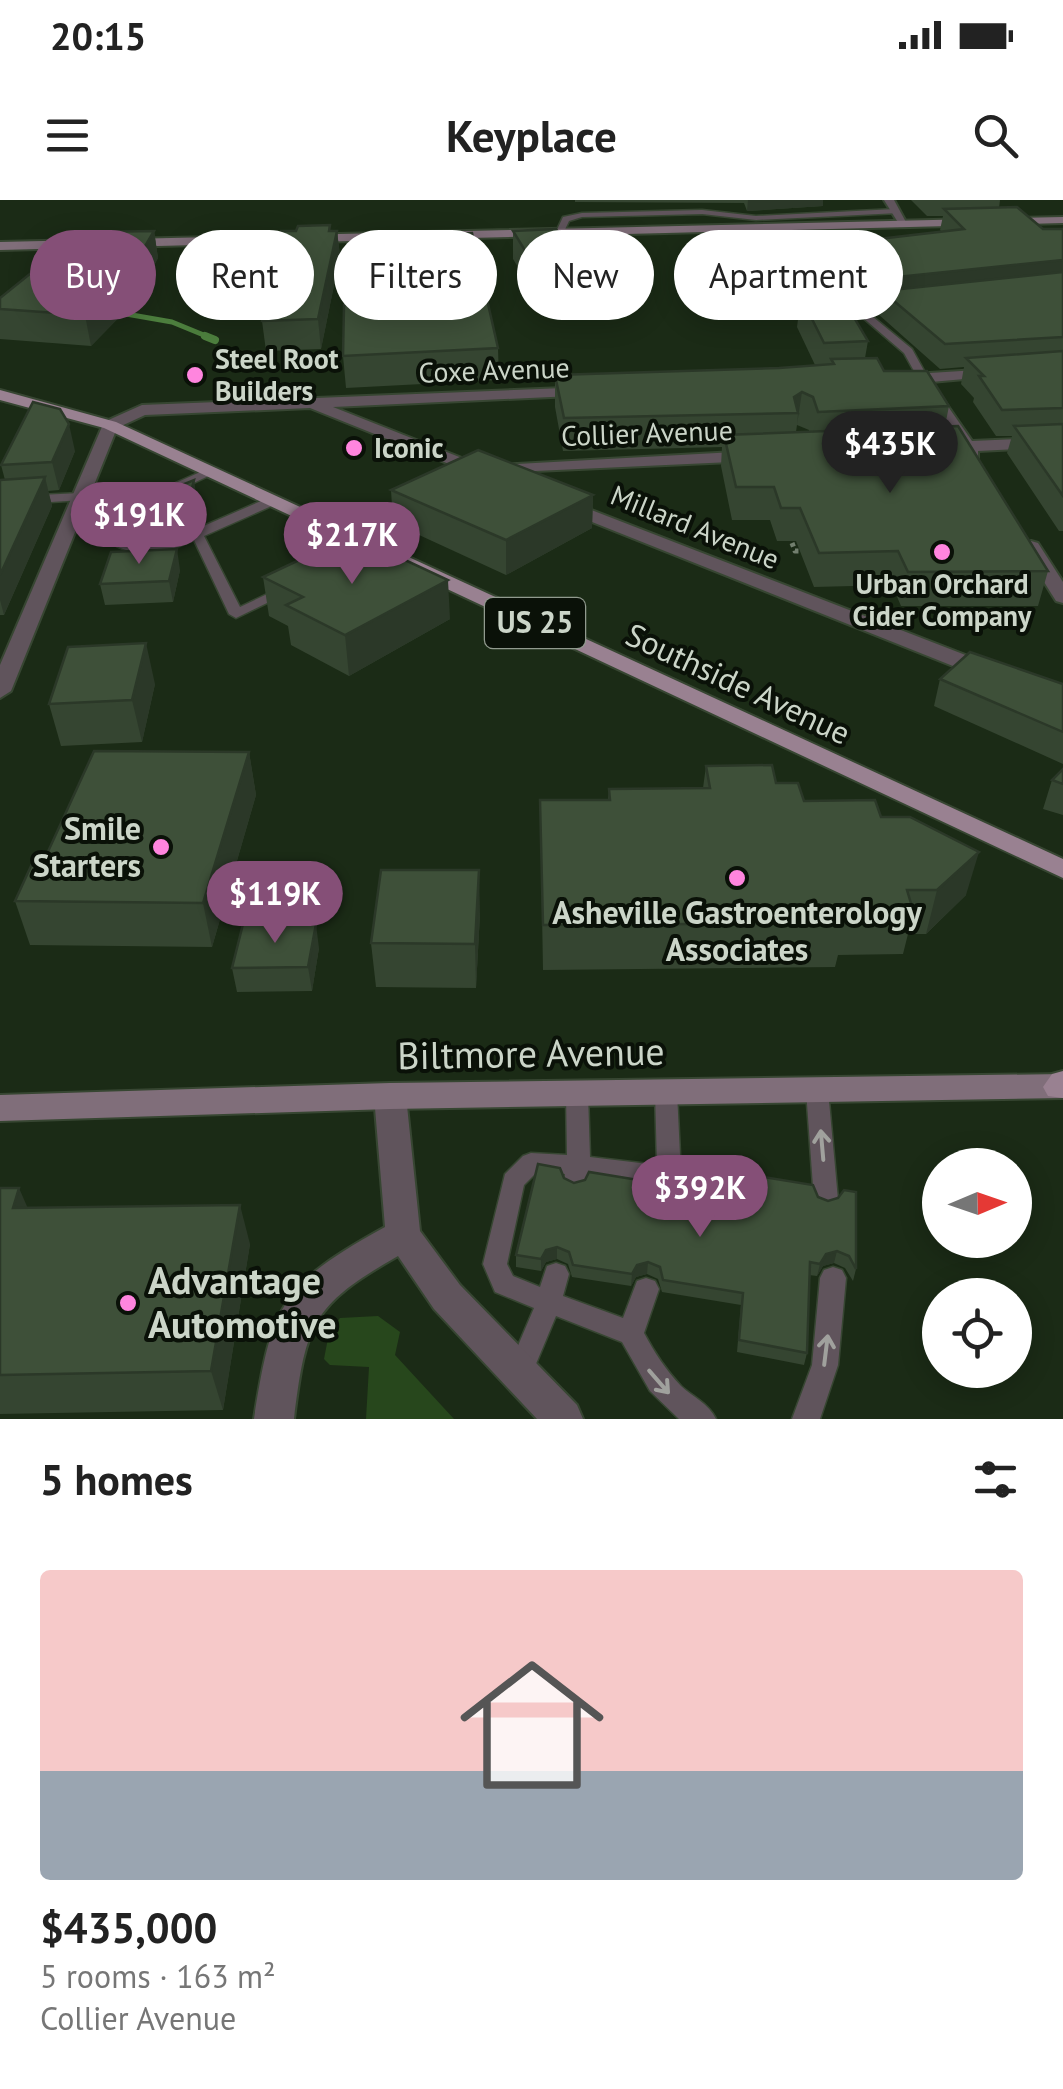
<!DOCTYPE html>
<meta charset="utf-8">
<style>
body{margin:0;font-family:"PT Sans",sans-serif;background:#f6f6f6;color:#222;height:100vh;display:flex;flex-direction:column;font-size:38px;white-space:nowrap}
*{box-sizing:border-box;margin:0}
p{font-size:32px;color:#767676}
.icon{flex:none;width:55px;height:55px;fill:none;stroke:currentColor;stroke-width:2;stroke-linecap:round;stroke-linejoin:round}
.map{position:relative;height:1219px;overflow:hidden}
.details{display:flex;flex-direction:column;background:#fff;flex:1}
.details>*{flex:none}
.banner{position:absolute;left:30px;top:30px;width:1005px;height:90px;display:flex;gap:20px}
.needle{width:65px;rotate:88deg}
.buttons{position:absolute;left:922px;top:948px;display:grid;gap:20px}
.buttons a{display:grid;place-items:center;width:110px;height:110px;border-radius:50%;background:#fff;box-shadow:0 5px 25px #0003;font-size:50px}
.price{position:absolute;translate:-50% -85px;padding:0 22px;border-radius:35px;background:#854f77;color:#fff;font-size:32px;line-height:65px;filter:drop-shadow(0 2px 5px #0008)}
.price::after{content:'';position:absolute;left:50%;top:60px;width:30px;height:22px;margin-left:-15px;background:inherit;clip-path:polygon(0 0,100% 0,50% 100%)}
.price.on{background:#222;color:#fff}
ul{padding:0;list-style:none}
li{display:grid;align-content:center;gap:20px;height:530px;padding:0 40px}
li+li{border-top:2px solid #e0e0e0}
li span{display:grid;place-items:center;height:310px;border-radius:10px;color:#555}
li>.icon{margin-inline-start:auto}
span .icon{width:180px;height:180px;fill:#fffc;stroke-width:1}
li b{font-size:42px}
h2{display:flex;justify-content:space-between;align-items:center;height:120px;padding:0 40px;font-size:42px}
.chip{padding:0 35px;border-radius:45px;background:#fff;box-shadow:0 5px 25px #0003;font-size:35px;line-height:90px}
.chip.on{background:#854f77;color:#fff}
.status{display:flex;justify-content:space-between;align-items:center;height:70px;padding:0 50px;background:#fff;direction:ltr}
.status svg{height:28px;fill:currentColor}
header{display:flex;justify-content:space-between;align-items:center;height:130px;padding:0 40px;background:#fff;font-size:45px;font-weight:700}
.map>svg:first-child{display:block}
.green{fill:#27471c}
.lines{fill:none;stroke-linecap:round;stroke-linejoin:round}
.stream-far1{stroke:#4d7f3e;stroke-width:5}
.stream{stroke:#4d7f3e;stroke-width:8}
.service-casing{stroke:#374632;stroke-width:3}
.minor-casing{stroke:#374632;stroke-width:4}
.secondary-casing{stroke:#374632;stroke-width:4}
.primary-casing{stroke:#374632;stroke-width:4}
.path{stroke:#727f6e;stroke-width:5;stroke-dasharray:4 4;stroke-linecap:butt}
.service{fill:#60545c;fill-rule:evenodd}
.minor{fill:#60545c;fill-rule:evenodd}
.secondary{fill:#806e7a;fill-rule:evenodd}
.primary{fill:#998191;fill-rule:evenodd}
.wall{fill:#354531;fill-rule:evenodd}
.shaded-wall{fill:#2b3828}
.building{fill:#3e5039;stroke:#2b3828;stroke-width:2.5}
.oneway{stroke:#a0a19d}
.poi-dot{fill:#ff85de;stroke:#0a1108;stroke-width:4}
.labels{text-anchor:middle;stroke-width:8;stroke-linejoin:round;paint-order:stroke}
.far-poi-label{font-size:28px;font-weight:bold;fill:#cbd5c8;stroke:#0a1108;text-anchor:start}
.far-street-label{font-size:28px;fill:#cbd5c8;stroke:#0a1108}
.shield{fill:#0a1108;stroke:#919a8e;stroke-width:2.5}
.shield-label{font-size:30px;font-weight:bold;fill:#cbd5c8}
.street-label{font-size:32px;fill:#cbd5c8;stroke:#0a1108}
.poi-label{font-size:32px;font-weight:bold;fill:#cbd5c8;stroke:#0a1108;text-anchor:end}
.near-street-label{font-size:38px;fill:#cbd5c8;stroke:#0a1108}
.near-poi-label{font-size:38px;font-weight:bold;fill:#cbd5c8;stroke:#0a1108;text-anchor:start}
</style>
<div class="status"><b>20:15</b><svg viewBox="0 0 49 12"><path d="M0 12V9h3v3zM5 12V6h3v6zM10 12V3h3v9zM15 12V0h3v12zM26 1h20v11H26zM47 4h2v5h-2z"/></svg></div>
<header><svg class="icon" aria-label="menu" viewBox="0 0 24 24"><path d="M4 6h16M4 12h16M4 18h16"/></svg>Keyplace<svg class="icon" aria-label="search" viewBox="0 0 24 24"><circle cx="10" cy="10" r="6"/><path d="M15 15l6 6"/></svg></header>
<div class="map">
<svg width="1063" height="1219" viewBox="0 0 1063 1219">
<rect width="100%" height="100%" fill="#1b2b16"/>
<polygon class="green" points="378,1116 400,1132 395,1155 454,1219 366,1219 369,1167 330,1165 324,1159 329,1133 340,1118"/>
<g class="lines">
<polyline class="stream-far1" points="109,111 172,122 211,138"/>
<polyline class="stream" points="205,136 215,140"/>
<g class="service-casing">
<g id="service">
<polygon points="896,9 899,13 756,20 702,14 582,17 569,21 562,36 555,34 563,17 582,13 702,10 756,16"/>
<polygon points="903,101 908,104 906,106 867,112 912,149 928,178 927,180 919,180 904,153 854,110"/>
<path d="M207,269L217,272L151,303L123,307L116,335L135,345H160L268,298H276V304L204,336L240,407L282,387L287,386L294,390L236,418L229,414L194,340C162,355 130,361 102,336L111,308L77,309L71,305L77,301L144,297Z"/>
<polygon points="80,293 84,294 84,300 0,305 0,297"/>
<polygon points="817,881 825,884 828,890 838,1000 834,1007 826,1010 818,1007 814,1000 806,890 809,884"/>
<path d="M666,883L674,886L677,892L681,976L673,1004L665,1007L657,1004L653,997L656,984L588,976L583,989L575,992L567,989L563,982L565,974L536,973L524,985L507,1064L513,1076L540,1087L547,1066L556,1063L565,1066L569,1074L563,1096L623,1118L637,1081L646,1078L655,1081L659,1089L644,1133C654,1152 666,1170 681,1186C693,1197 709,1204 716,1219H679L650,1191L622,1142L556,1116L528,1183L519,1187L510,1183L506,1174L534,1108L495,1092L483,1064L505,974L523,956L531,953L567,955L566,894L569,888L577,885L585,888L588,894L590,957L657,965L655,892L658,886Z"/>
<polygon points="833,1067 842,1070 846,1078 838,1165 820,1219 792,1219 812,1165 820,1078 824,1070"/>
</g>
</g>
<g class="minor-casing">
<g id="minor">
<polygon points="884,0 894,0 907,24 899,24"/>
<polygon points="993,169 1000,173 998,176 931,182 972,241 1063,237 1063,247 978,251 978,258 972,259 962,252 932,252 932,244 956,242 921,186 925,183 898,185 890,180 898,175"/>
<polygon points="589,187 597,192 594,195 333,207 482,266 753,251 761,256 753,261 493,273 484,278 310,208 145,215 117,228 11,491 0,498 0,465 104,222 142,205"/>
<polygon points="563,299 999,468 1002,473 991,480 983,478 557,308 554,304"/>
<polygon points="1031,341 1038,343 1063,382 1063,403 1056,401 1022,347"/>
<path d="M390,883L401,887L406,896L420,1031L460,1085L577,1205L583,1219H537L434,1109L398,1056C312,1105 306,1123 294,1219H254C272,1103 282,1084 385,1027L374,896L379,887Z"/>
</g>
</g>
<g class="secondary-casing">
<g id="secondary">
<polygon points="1063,17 1063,23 0,50 0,42"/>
<polygon points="1063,874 1063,898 390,909 0,921 0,895 390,883"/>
</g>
</g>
<g class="primary-casing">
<g id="primary">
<polygon points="0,190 116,222 1063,659 1063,678 104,228 0,200"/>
<polygon points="1063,871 1063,898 1048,896 1043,887 1052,874"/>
</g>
</g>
<polyline class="path" points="792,343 795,351 805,351"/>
<use href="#service" class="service"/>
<use href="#minor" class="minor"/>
<use href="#secondary" class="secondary"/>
<use href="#primary" class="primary"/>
</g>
<g class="wall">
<polygon points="575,0 823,0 823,6 747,11 744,3 575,2"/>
<polygon points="911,0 1000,0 999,8 1043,29 1063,29 1063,331 1059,331 1007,253 1012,236 996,236 973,202 974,198 961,184 964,167 940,169 878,114 881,101 865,103 824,67 827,45 942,32 940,30 943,16 927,16"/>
<polygon points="154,31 158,58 135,101 91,146 0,139 0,98 62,73"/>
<polygon points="331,31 337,31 340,56 321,149 266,151 262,121"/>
<polygon points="513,31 575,54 574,83 529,85 513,59"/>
<polygon points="425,36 498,148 499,180 346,188 343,156 408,103 424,87 418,71 417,43 425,43"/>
<path d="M801,97L868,141L865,158L884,171L949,206L945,226L1048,371L1038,406H901L892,385L814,387L796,341H777L770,320H732L721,266L722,247L563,251L555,207V175L779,168L815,165L797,127ZM797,225L809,230V232H796Z"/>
<polygon points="75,251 59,290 48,291 52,306 4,415 0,415 0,280 5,280 1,265"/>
<polygon points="391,290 593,295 592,328 506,375 393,323"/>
<polygon points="197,299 190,328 159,341 129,328 125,308"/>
<polygon points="180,370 173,402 105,405 100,384"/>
<polygon points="263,377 450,419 349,476 291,445 288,426 269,416"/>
<polygon points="940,479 1063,484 1063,564 934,506"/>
<polygon points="155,484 142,542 61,546 49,504"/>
<polygon points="249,552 256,595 212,747 30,745 15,701"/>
<polygon points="706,566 776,583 804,601 881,617 966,695 926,734 908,734 903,754 838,755 835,767 543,770 540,600 608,600 609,589 703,588"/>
<polygon points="1063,569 1063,615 1043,609 1052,580"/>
<polygon points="480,714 476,788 376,787 371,743"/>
<polygon points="319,748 312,791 237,792 232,768"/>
<polygon points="751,975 818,997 856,1069 853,1081 845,1068 834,1063 823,1066 817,1076 809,1075 807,1153 804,1165 737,1152 741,1105 662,1092 658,1079 647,1074 636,1077 631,1086 572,1077 568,1064 557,1059 546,1062 541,1071 516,1067 516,1055 564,978 574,983 655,994 665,998 749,998"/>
<polygon points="0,988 28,1008 250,1044 223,1210 0,1214"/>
</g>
<g class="shaded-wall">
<polygon points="748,0 823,0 823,6 747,11"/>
<polygon points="154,31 158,58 135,101 91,146 85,115"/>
<polygon points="337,31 340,56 321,149 318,119"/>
<polygon points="1063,60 1063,81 882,91 881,101 865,103 868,80"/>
<polygon points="802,192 797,225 798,213 794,197"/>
<polygon points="69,224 75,251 59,290 52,262"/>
<polygon points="45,277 52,306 4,415 0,400 0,375"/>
<polygon points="194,280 197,299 190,328 159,341 155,321"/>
<polygon points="593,295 592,328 506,375 506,340"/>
<polygon points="177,349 180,370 173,402 169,381"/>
<polygon points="448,380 450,419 349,476 345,435"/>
<polygon points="146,443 155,484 142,542 132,500"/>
<polygon points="249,552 256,595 212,747 203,703"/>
<polygon points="979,652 966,695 926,734 937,690"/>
<polygon points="479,670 480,714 476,788 475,744"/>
<polygon points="316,724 319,748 312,791 308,767"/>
<polygon points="19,988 36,1027 13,1008"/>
<polygon points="240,1005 250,1044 223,1210 211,1171"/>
<polygon points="557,1047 557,1059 546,1062 541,1071 541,1059 546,1050"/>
<polygon points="837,1051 834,1063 823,1066 817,1076 820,1064 826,1054"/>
<polygon points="648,1062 647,1074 636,1077 631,1086 632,1074 637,1065"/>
</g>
<g class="building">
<polygon points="1017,7 1043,29 1063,29 1063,60 868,80 827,45 964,29 944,9"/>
<polygon points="330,25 329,31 337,31 318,119 262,121 269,65 281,31 296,31 298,26"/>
<polygon points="556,29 575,54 529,57 513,31"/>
<polygon points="154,31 130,72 85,115 0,109 0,98 36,69 62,73 91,32"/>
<polygon points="472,33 498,148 343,156 344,105 408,103 407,88 435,87 417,43 428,43 425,36"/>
<polygon points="1063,72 1063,137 945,144 882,91"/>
<polygon points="801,97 842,97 868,141 824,143"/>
<polygon points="1063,151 1063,208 1002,210 979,176 984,176 966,158"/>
<polygon points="877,158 884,171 927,171 949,206 818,212 813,197 802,192 794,197 798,213 564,218 555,175 779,168 834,164 831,159"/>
<polygon points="33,202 60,209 69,224 52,262 1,265"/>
<polygon points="1063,224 1063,296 1014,226"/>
<polygon points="958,226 1048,371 908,372 898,351 819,353 800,308 781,308 774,287 736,287 724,235"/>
<polygon points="478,250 593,295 506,340 391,290"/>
<polygon points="45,277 0,375 0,280"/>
<polygon points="194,280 187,308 155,321 125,308"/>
<polygon points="331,345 370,363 390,353 448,380 345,435 286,405 303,397 263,377"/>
<polygon points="177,349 169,381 100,384 111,352"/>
<polygon points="146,443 132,500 49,504 68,447"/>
<polygon points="970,452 1063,484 1063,532 940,479"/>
<polygon points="94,551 249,552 203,703 15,701 36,655 46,656"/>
<polygon points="772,565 776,583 798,583 804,601 875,600 881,617 910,617 979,652 937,690 907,690 913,710 841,711 844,723 543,725 540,600 610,600 609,589 710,588 706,566"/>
<polygon points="1063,569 1063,584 1052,580"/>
<polygon points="381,670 479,670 475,744 371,743"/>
<polygon points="243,724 316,724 308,767 232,768"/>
<polygon points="538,964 560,968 564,978 574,983 585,980 589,972 651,982 655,994 665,998 676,995 680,987 750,998 751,975 813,985 818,997 828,1001 838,998 844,990 856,992 856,1069 849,1056 837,1051 826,1054 820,1064 810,1062 807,1153 739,1140 743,1093 663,1080 660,1067 648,1062 637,1065 632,1074 573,1065 569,1052 557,1047 546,1050 541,1059 516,1055"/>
<polygon points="0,988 19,988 13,1008 240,1005 211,1171 0,1175"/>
</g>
<defs><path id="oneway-shaft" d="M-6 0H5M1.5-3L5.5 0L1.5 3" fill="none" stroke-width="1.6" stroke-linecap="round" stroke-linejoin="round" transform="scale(2.5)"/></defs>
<g class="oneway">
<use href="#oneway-shaft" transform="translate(822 945) rotate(-95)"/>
<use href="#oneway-shaft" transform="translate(826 1150) rotate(-83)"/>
<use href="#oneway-shaft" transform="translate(659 1182) rotate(49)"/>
</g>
<g class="poi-dot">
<circle cx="195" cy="175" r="10"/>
<circle cx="354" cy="248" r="10"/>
<circle cx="942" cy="352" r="10"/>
<circle cx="161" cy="647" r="10"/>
<circle cx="737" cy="678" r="10"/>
<circle cx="128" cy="1103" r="10"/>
</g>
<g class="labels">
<g class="far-poi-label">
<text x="215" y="169">Steel Root<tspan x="215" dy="32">Builders</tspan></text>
<text x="374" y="258">Iconic</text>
<text x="942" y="394" text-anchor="middle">Urban Orchard<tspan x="942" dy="32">Cider Company</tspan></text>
</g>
<g class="far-street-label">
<text transform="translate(494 170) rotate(-2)" y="10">Coxe Avenue</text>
<text transform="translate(647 233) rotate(-2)" y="10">Collier Avenue</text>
<text transform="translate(695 327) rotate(22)" y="10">Millard Avenue</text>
</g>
<rect class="shield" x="485" y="398" width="100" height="50" rx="8"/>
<g class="shield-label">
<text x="535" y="433">US 25</text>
</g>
<g class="street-label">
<text transform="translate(738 484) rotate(25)" y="11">Southside Avenue</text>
</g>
<g class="poi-label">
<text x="141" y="640">Smile<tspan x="141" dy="37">Starters</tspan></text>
<text x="737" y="724" text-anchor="middle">Asheville Gastroenterology<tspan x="737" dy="37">Associates</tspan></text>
</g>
<g class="near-street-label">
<text transform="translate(531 854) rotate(-1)" y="13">Biltmore Avenue</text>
</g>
<g class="near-poi-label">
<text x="148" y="1094">Advantage<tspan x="148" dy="44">Automotive</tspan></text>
</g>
</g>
</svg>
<div class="buttons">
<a><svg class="needle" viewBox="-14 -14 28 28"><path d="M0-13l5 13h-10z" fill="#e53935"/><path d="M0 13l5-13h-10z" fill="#767676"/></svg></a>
<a><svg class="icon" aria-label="locate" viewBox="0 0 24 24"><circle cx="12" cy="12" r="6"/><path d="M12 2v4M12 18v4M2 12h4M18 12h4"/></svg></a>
</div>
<b class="price on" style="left:890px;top:296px">$435K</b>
<b class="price" style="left:139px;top:367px">$191K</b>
<b class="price" style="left:352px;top:387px">$217K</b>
<b class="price" style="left:275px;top:746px">$119K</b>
<b class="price" style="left:700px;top:1040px">$392K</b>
<div class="banner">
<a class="chip on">Buy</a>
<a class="chip">Rent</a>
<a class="chip">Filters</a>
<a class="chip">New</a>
<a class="chip">Apartment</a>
</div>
</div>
<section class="details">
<h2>5 homes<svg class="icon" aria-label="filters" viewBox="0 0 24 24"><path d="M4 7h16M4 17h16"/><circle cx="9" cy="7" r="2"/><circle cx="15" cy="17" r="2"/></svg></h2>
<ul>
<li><span style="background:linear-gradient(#f6c9c9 65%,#9aa5b1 0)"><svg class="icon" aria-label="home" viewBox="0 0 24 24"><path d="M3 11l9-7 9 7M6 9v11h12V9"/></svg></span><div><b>$435,000</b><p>5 rooms · 163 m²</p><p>Collier Avenue</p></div></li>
</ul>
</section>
